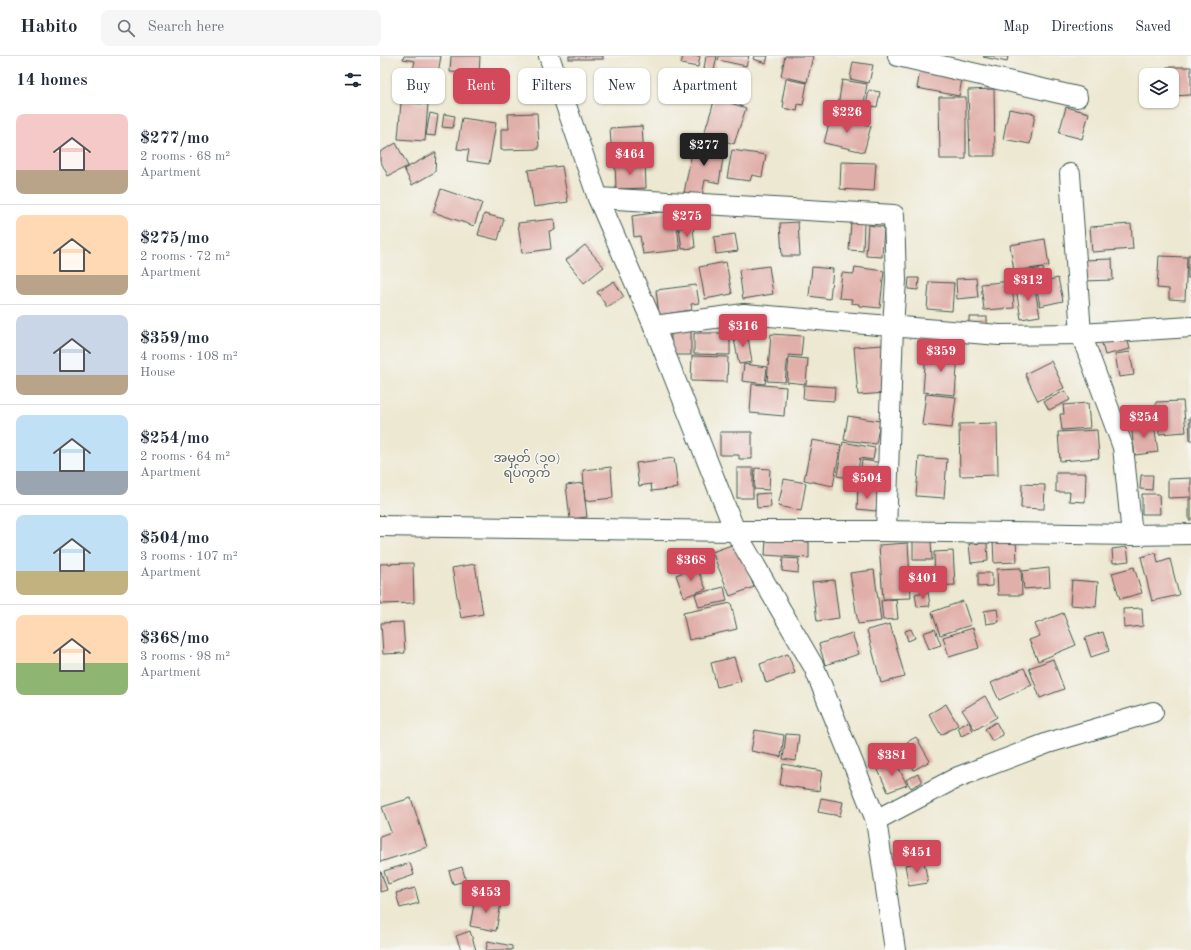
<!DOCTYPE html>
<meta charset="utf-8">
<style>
body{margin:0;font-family:"Old Standard TT","Noto Sans Myanmar",serif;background:#f6f6f7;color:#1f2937;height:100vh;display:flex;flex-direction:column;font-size:15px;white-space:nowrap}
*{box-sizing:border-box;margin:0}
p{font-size:13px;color:#747a83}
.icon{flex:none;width:22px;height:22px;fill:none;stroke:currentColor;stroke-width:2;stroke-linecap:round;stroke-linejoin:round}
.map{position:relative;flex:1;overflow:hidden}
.details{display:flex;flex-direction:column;background:#fff;width:380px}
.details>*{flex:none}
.hud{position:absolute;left:12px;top:12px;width:380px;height:36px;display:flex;gap:8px}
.tools{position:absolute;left:759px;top:12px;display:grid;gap:8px}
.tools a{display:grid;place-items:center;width:40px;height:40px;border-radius:8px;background:#fff;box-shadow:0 1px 3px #0004;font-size:20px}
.price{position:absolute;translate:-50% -34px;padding:0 9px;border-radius:4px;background:#d1495b;color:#fff;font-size:13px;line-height:26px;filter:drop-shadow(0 1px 2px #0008)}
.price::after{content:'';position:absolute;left:50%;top:24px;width:12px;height:9px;margin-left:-6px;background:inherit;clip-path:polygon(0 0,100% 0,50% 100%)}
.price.on{background:#222;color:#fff}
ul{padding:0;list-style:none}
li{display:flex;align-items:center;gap:12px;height:100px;padding:0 16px}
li+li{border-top:1px solid #e0e1e3}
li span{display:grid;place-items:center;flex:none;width:112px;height:80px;border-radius:8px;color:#555}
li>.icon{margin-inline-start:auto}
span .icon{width:48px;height:48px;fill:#fffc;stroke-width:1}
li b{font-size:17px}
h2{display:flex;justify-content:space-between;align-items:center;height:48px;padding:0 16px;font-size:17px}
.chip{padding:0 14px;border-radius:8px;background:#fff;box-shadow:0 1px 3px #0004;font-size:14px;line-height:36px}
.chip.on{background:#d1495b;color:#fff}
header{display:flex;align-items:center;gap:24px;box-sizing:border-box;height:56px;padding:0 20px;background:#fff;border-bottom:1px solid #e0e1e3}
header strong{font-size:19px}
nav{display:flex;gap:22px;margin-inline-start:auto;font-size:14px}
.search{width:280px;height:36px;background:#f6f6f7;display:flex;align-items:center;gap:10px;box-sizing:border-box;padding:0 14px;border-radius:8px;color:#747a83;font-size:15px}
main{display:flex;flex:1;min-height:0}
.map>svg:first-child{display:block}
.building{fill:#e1afa9}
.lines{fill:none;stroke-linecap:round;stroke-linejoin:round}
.minor-casing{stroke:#3e574c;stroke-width:22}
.minor{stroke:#fff;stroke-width:20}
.labels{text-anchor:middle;stroke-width:3;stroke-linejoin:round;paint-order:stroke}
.quarter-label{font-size:13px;fill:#63655d;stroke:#f6f6f2}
</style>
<header>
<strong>Habito</strong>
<div class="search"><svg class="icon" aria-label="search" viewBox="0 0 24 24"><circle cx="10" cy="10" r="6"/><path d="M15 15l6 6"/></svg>Search here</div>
<nav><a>Map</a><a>Directions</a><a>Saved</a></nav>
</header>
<main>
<section class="details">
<h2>14 homes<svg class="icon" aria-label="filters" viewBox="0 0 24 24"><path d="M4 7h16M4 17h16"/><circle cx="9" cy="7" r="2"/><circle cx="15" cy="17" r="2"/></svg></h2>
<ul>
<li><span style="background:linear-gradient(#f6c9c9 70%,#b9a48a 0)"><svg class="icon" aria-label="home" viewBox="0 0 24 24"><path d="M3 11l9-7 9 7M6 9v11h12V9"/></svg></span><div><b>$277/mo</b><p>2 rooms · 68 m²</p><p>Apartment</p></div></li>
<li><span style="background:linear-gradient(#ffd9b3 75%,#b9a48a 0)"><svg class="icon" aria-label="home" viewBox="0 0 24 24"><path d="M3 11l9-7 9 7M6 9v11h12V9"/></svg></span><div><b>$275/mo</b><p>2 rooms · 72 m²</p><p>Apartment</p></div></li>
<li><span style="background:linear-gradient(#c9d6e8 75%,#b9a48a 0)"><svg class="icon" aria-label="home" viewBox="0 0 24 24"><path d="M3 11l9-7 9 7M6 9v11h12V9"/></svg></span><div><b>$359/mo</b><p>4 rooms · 108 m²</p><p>House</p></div></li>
<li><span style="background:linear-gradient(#bfe0f5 70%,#9aa5b1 0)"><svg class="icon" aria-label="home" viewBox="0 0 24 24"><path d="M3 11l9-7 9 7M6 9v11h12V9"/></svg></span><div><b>$254/mo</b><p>2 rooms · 64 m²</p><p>Apartment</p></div></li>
<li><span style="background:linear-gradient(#bfe0f5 70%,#c2b280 0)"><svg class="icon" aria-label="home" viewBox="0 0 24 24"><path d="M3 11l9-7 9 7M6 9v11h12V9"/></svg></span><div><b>$504/mo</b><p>3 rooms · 107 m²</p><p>Apartment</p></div></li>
<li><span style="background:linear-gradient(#ffd9b3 60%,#8fb573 0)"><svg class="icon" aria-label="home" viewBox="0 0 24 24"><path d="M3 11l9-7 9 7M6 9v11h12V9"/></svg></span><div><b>$368/mo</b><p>3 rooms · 98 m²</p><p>Apartment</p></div></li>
</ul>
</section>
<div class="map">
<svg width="811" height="894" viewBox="0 0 811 894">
<rect width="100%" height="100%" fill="#f6f6f2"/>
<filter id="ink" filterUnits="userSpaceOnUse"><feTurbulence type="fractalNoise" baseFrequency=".025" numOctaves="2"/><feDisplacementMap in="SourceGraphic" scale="8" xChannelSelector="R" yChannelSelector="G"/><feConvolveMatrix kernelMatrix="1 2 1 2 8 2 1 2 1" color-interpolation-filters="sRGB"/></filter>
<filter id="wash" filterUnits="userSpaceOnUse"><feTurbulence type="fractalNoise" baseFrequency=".012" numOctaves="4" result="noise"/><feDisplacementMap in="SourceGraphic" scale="16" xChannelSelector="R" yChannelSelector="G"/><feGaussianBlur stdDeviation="0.9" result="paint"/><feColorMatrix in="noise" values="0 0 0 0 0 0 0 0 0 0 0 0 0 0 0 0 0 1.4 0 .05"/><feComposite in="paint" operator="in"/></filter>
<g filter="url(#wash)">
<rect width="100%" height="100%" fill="#ede8d1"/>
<g id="blocks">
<g class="building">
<polygon points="24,0 61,0 57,23 32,18 35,5 23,3"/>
<polygon points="71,0 100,0 99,18 70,16"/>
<rect x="189" y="0" width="34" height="3"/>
<polygon points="303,0 320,0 318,11 301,8"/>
<polygon points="326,0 337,0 334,15 324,13"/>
<polygon points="339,0 369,0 366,10 338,4"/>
<polygon points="374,0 388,0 386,7 373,3"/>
<polygon points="405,0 433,0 427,26 401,20"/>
<polygon points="604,0 628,0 627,6 603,1"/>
<polygon points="473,6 493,9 489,27 470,23"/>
<polygon points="787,11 811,11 811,39 792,40 792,19 787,19"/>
<polygon points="540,15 582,23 579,40 537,32"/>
<rect x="234" y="22" width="28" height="23"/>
<polygon points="406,23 427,27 423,49 418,48 417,55 403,52 404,46 402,45"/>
<polygon points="462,24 487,28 482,61 457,57"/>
<polygon points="614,33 615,100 590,100 588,34"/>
<polygon points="489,34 500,36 497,51 486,49"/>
<polygon points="559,41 586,41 586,103 560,103"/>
<polygon points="335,42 366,52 354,88 324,78"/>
<polygon points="21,46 48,48 45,85 18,83"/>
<polygon points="686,51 709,57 702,83 679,77"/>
<polygon points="629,53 655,58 650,88 623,83"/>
<polygon points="50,57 58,59 55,80 46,79"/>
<polygon points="157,57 159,93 121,94 121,73 129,73 128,58"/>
<polygon points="64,58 75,60 73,72 62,71"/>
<polygon points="451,60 491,70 484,96 444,87"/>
<polygon points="82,62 116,67 109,108 87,105 89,94 77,93"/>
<polygon points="262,70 264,100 232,102 230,72"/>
<polygon points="314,85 345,91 339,127 325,124 322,140 304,137"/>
<polygon points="16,87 28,110 8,120 0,104 0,96"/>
<polygon points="352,94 386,99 382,121 372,119 370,125 347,122"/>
<polygon points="56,96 55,116 32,129 24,113"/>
<polygon points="265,106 266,132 236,133 235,107"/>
<polygon points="461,106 496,107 494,135 460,133"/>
<polygon points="182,110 188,146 154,151 148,114"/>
<polygon points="61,133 102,147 94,170 53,156"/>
<polygon points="289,155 291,164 296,163 300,194 263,198 260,180 254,181 252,160"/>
<polygon points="104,158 124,163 118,184 98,179"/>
<polygon points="174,163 175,174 169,175 171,193 142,197 138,167"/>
<polygon points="418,166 420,200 402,200 400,167"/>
<polygon points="471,166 484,167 483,195 469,194"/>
<polygon points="751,168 753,193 712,196 710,171"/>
<polygon points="488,169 504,171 502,201 486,200"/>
<polygon points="313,170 315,192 302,193 299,172"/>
<polygon points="355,178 358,195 336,198 334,181"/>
<polygon points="665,183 669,210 634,215 630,189"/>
<polygon points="205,189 224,211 204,227 186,204"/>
<rect x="808" y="199" width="3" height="23"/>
<polygon points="779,200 807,201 805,244 789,243 789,233 777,232"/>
<polygon points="732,203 733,224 703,225 703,204"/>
<polygon points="346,206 352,238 325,243 319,211"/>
<polygon points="389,210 393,238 363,243 359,214"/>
<polygon points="432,211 453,213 450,243 429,240"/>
<polygon points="475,211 504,215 500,252 479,250 479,248 471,247 472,243 459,242 462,217 474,218"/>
<polygon points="663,212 664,222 641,226 639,216"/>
<polygon points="529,222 539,222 538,234 528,233"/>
<polygon points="596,222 598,241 577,243 576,223"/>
<polygon points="678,222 683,245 660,250 656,227"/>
<polygon points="234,225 244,241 227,251 217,236"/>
<polygon points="632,225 634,252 604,254 601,228"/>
<polygon points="549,226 574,227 572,255 547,253"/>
<polygon points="316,229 319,247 311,248 312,254 279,259 276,234"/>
<polygon points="654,229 660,260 641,263 636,232"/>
<rect x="589" y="261" width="18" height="14"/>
<rect x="291" y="274" width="20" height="25"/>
<polygon points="367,275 372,306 359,308 353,278"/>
<polygon points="314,277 350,277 350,299 314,298"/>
<polygon points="391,278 423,280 421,300 408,299 405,326 387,325"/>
<polygon points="746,278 750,293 725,299 721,284"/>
<polygon points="503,289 507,337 478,339 474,291"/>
<polygon points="546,296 578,298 575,339 543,336"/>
<polygon points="750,296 754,319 739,321 735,298"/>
<polygon points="312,300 348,301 347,326 311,325"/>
<polygon points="409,301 428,303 426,328 407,326"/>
<polygon points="671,305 684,332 658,345 645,318"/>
<polygon points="364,308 387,311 385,328 362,325"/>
<polygon points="372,328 406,331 404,360 370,357"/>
<polygon points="424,329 455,331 454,345 423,343"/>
<polygon points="685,335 690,344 669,354 664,345"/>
<polygon points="546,338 576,341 572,372 542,369"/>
<polygon points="803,345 806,376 779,378 776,346"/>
<polygon points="708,347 710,372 682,374 680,358 684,358 683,349"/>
<polygon points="468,360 500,365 496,388 464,384"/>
<polygon points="809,362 811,362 811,385 810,385"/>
<polygon points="617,367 618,419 580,420 579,368"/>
<polygon points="774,367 778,396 755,399 751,370"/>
<polygon points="717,374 719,402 680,405 678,376"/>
<polygon points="340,376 372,376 372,403 359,403 359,399 340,399"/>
<polygon points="432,384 461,389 453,430 424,424"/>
<polygon points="463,386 495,392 493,404 480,402 476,423 457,420"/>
<polygon points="539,401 567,403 564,442 536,440"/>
<polygon points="294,402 298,432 272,435 271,428 259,430 256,407"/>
<polygon points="482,404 503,407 499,433 478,430"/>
<polygon points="231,411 233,442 205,445 203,414"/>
<rect x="357" y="412" width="16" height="30"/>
<polygon points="375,412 390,413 389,434 374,433"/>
<polygon points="676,417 706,417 705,446 689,445 690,436 676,436"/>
<polygon points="761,419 773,419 772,434 760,433"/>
<polygon points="811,422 811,441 788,442 788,423"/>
<polygon points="404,423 426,427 421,455 398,450"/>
<polygon points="203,427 207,461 190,463 186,429"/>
<polygon points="642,428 665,429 664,453 641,452"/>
<polygon points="478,433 498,435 496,455 477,453"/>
<polygon points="390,437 391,451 377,452 376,438"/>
<polygon points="762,438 779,438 780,458 762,458"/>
<polygon points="811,442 811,464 809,464 809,443"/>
<polygon points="551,483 552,504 533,504 533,484"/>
<polygon points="636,483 637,506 614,507 613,484"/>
<polygon points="386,484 429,486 429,502 385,499"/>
<polygon points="357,487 374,531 350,540 332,496"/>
<polygon points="528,487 531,542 503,543 499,489"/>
<polygon points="607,487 608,505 591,507 589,488"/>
<polygon points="747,491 749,505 733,507 732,493"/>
<polygon points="573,495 575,529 555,530 554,496"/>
<polygon points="776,497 778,507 790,503 799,539 772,545 761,501"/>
<polygon points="403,502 419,503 418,517 402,515"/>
<polygon points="33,507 34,547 0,548 0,508"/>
<polygon points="95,508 103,558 81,562 72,512"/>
<polygon points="317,511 326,533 304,541 296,519"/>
<polygon points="754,511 762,537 740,543 732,517"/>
<polygon points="641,512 642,539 618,539 617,513"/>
<polygon points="669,512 670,531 644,533 642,515"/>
<polygon points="494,514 501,565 478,568 470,517"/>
<polygon points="598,517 612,517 612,530 598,531"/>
<polygon points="454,524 459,562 437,565 432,526"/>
<polygon points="692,524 718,526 716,551 690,549"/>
<polygon points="344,531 347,545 319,551 315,538"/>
<polygon points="548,536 550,550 537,551 535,538"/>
<polygon points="516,543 518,563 503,564 501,545"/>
<polygon points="583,545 591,569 560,579 552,556"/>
<polygon points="351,547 357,573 309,584 303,557"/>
<polygon points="762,552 763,570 744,572 743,553"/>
<polygon points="617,553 619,566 606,568 604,555"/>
<polygon points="683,557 696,589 658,605 649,584 660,580 655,568"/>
<polygon points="23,566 25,597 3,598 1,567"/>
<polygon points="510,568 525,621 501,627 487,574"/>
<polygon points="593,572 599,592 569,601 563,581"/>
<polygon points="531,573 535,582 528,585 525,575"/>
<polygon points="555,573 561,589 549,593 543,577"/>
<polygon points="723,576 729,595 711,601 705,582"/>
<polygon points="472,577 479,598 445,609 439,588"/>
<polygon points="408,598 415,617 386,627 380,608"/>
<polygon points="354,601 361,625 337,631 331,607"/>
<polygon points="673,603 684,633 660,642 649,612"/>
<polygon points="644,612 652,629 619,644 611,627"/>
<polygon points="605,640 617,661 595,674 582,654"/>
<polygon points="566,648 578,669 561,679 549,658"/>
<polygon points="589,666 593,675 581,680 578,671"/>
<polygon points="616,666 623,679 612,685 605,673"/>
<polygon points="375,674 404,679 401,701 371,695"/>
<polygon points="406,678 419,679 416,705 403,703"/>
<polygon points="536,681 550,705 534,714 523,694 530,691 527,686"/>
<polygon points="516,706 527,729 508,736 498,714"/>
<polygon points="403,708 442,715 439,735 400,729"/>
<polygon points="538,718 542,726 531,732 526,724"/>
<polygon points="31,742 47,791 0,806 0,780 11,776 2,751"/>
<polygon points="441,742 463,746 460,760 438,756"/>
<polygon points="544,805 548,827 529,830 525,809"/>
<polygon points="30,807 34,819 8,828 4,815"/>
<polygon points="82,811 86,825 73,828 69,815"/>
<polygon points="0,816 1,816 7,834 0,836"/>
<polygon points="35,832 39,847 20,852 16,837"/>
<polygon points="95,842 121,847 116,875 90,870"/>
<polygon points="90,875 96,894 81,894 76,880"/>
<polygon points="108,885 132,890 132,894 106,894"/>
</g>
</g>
</g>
<g filter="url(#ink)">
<use href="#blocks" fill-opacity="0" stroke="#3e574c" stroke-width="1"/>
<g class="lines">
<g class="minor-casing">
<g id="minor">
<polyline points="169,0 218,142 274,270 355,475 434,611 496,764 515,894"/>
<polyline points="518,0 697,41"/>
<polyline points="690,118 701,278 743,391 752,479"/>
<polyline points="218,142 514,159 516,224 513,271 506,475"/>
<polyline points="274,270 364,258 619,279 701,278 811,271"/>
<polyline points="0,470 355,475 506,475 752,479 811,478"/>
<polyline points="496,764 578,721 668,687 773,656"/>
</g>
</g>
<use href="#minor" class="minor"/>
</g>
</g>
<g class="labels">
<g class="quarter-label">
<text x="147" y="406">အမှတ် (၁၀)<tspan x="147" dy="15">ရပ်ကွက်</tspan></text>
</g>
</g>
</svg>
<div class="tools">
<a><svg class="icon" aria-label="layers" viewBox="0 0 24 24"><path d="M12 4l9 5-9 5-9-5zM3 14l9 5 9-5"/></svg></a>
</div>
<b class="price" style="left:467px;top:78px">$226</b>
<b class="price on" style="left:324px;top:111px">$277</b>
<b class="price" style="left:250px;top:120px">$464</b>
<b class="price" style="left:307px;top:182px">$275</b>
<b class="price" style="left:648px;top:246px">$312</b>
<b class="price" style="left:363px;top:292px">$316</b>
<b class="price" style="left:561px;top:317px">$359</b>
<b class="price" style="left:764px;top:383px">$254</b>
<b class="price" style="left:487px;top:444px">$504</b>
<b class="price" style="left:311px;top:526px">$368</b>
<b class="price" style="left:543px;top:544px">$401</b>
<b class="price" style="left:512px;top:721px">$381</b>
<b class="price" style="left:537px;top:818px">$451</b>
<b class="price" style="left:106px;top:858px">$453</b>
<div class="hud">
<a class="chip">Buy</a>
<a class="chip on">Rent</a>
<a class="chip">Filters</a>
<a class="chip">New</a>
<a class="chip">Apartment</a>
</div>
</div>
</main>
